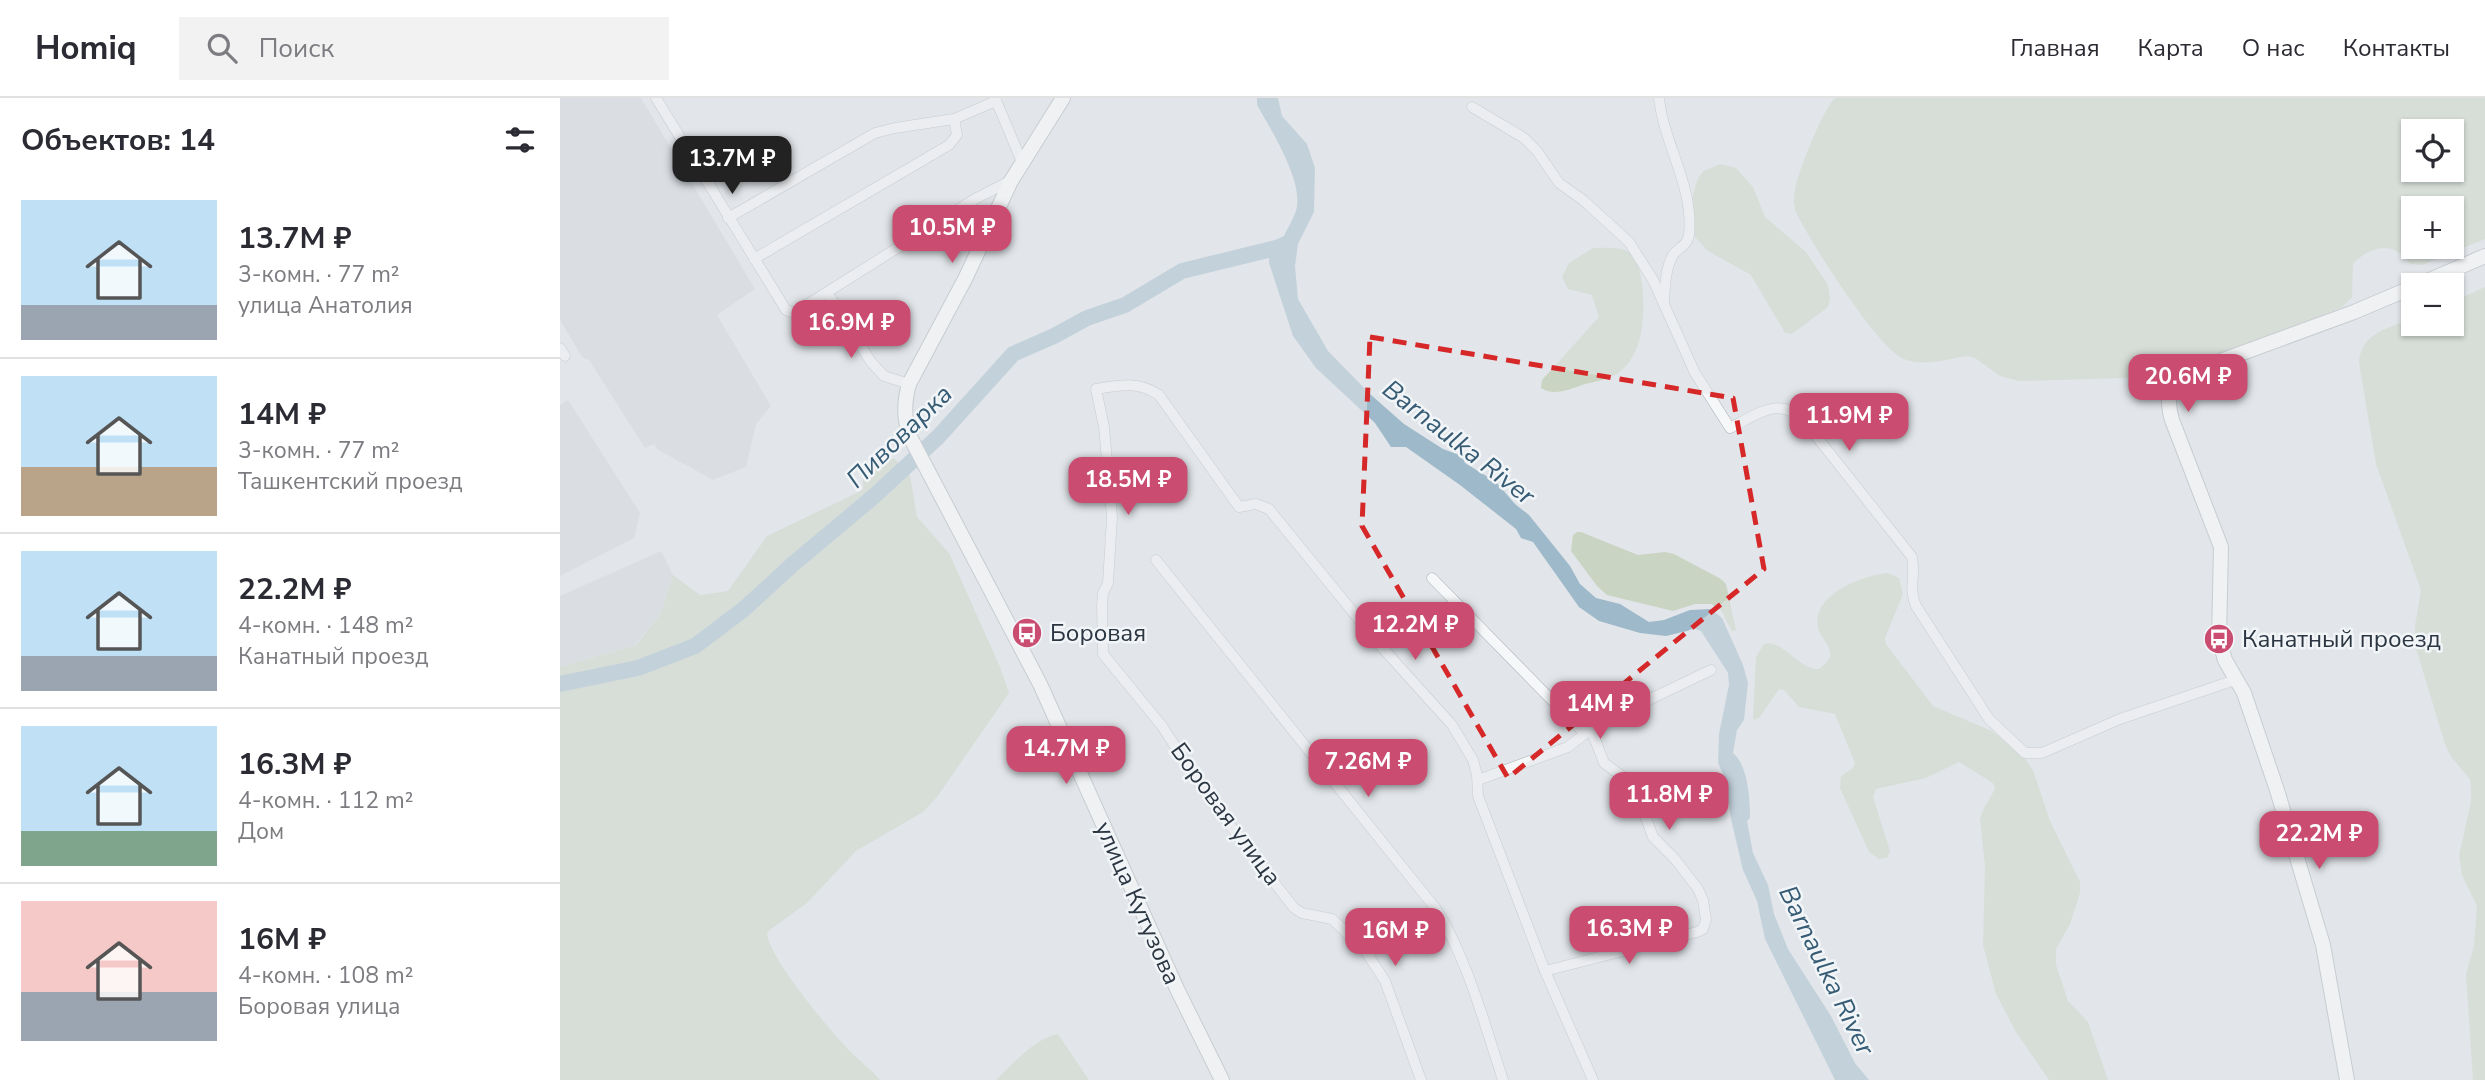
<!DOCTYPE html>
<html lang="ru">
<meta charset="utf-8">
<style>
body{margin:0;font-family:"Nunito Sans",sans-serif;background:#f2f2f3;color:#2b2b33;height:100vh;display:flex;flex-direction:column;font-size:26px;white-space:nowrap}
*{box-sizing:border-box;margin:0}
p{font-size:23px;color:#7c7c81}
.icon{flex:none;width:38px;height:38px;fill:none;stroke:currentColor;stroke-width:2;stroke-linecap:round;stroke-linejoin:round}
.map{position:relative;flex:1;overflow:hidden}
.panel{display:flex;flex-direction:column;background:#fff;width:560px}
.panel>*{flex:none}
.fabs{position:absolute;left:1841px;top:21px;display:grid;gap:14px}
.fabs a{display:grid;place-items:center;width:63px;height:63px;border-radius:0px;background:#fff;box-shadow:0 2px 5px #0004;font-size:35px}
.price{position:absolute;translate:-50% -60px;padding:0 16px;border-radius:14px;background:#ca4c71;color:#fff;font-size:23px;line-height:46px;filter:drop-shadow(0 2px 4px #0008)}
.price::after{content:'';position:absolute;left:50%;top:42px;width:21px;height:16px;margin-left:-10px;background:inherit;clip-path:polygon(0 0,100% 0,50% 100%)}
.price.current{background:#222;color:#fff}
ul{padding:0;list-style:none}
li{display:flex;align-items:center;gap:21px;height:175px;padding:0 21px}
li+li{border-top:2px solid #e1e1e2}
li span{display:grid;place-items:center;flex:none;width:196px;height:140px;border-radius:0px;color:#555}
li>.icon{margin-inline-start:auto}
span .icon{width:84px;height:84px;fill:#fffc;stroke-width:1}
li b{font-size:30px}
h2{display:flex;justify-content:space-between;align-items:center;height:84px;padding:0 21px;font-size:30px}
header{display:flex;align-items:center;gap:42px;box-sizing:border-box;height:98px;padding:0 35px;background:#fff;border-bottom:2px solid #e1e1e2}
header strong{font-size:33px}
nav{display:flex;gap:38px;margin-inline-start:auto;font-size:24px}
.search{width:490px;height:63px;background:#f2f2f3;display:flex;align-items:center;gap:18px;box-sizing:border-box;padding:0 24px;border-radius:0px;color:#7c7c81;font-size:26px}
main{display:flex;flex:1;min-height:0}
.map>svg:first-child{display:block}
.built{fill:#d0d6dc}
.green{fill:#cad4c3;fill-rule:evenodd}
.water{fill:#9eb9c9}
.lines{fill:none;stroke-linecap:round;stroke-linejoin:round}
.river{stroke:#9eb9c9;stroke-width:16}
.street-casing{stroke:#a7aeb4;stroke-width:11}
.secondary-casing{stroke:#a7aeb4;stroke-width:16}
.street{stroke:#f5f7f8;stroke-width:10}
.secondary{stroke:#fff;stroke-width:14}
.marked{fill:none;stroke:#d62828;stroke-width:5;stroke-dasharray:14 9;stroke-linejoin:round}
.labels{text-anchor:middle;stroke-width:5;stroke-linejoin:round;paint-order:stroke}
.poi-label{font-size:24px;fill:#2b3642;stroke:#f2f5f7;text-anchor:start}
.street-label{font-size:24px;fill:#2b3642;stroke:#f2f5f7}
.water-label{font-size:26px;font-style:italic;fill:#365b74;stroke:#f2f5f7}
</style>
<header>
<strong>Homiq</strong>
<div class="search"><svg class="icon" aria-label="search" viewBox="0 0 24 24"><circle cx="10" cy="10" r="6"/><path d="M15 15l6 6"/></svg>Поиск</div>
<nav><a>Главная</a><a>Карта</a><a>О нас</a><a>Контакты</a></nav>
</header>
<main>
<section class="panel">
<h2>Объектов: 14<svg class="icon" aria-label="filters" viewBox="0 0 24 24"><path d="M4 7h16M4 17h16"/><circle cx="9" cy="7" r="2"/><circle cx="15" cy="17" r="2"/></svg></h2>
<ul>
<li><span style="background:linear-gradient(#bfe0f5 75%,#9aa5b1 0)"><svg class="icon" aria-label="home" viewBox="0 0 24 24"><path d="M3 11l9-7 9 7M6 9v11h12V9"/></svg></span><div><b>13.7M ₽</b><p>3-комн. · 77 m²</p><p>улица Анатолия</p></div></li>
<li><span style="background:linear-gradient(#bfe0f5 65%,#b9a48a 0)"><svg class="icon" aria-label="home" viewBox="0 0 24 24"><path d="M3 11l9-7 9 7M6 9v11h12V9"/></svg></span><div><b>14M ₽</b><p>3-комн. · 77 m²</p><p>Ташкентский проезд</p></div></li>
<li><span style="background:linear-gradient(#bfe0f5 75%,#9aa5b1 0)"><svg class="icon" aria-label="home" viewBox="0 0 24 24"><path d="M3 11l9-7 9 7M6 9v11h12V9"/></svg></span><div><b>22.2M ₽</b><p>4-комн. · 148 m²</p><p>Канатный проезд</p></div></li>
<li><span style="background:linear-gradient(#bfe0f5 75%,#7fa58c 0)"><svg class="icon" aria-label="home" viewBox="0 0 24 24"><path d="M3 11l9-7 9 7M6 9v11h12V9"/></svg></span><div><b>16.3M ₽</b><p>4-комн. · 112 m²</p><p>Дом</p></div></li>
<li><span style="background:linear-gradient(#f6c9c9 65%,#9aa5b1 0)"><svg class="icon" aria-label="home" viewBox="0 0 24 24"><path d="M3 11l9-7 9 7M6 9v11h12V9"/></svg></span><div><b>16M ₽</b><p>4-комн. · 108 m²</p><p>Боровая улица</p></div></li>
</ul>
</section>
<div class="map">
<svg width="1925" height="982" viewBox="0 0 1925 982">
<rect width="100%" height="100%" fill="#e2e6ea"/>
<g class="built">
<polygon points="0,0 81,0 195,191 157,217 211,308 196,326 186,369 153,382 97,351 94,346 85,350 29,262 22,259 0,222"/>
<polygon points="8,302 80,415 74,440 0,478 0,307"/>
<polygon points="101,453 113,477 101,515 75,547 0,569 0,498"/>
</g>
<g class="green">
<path d="M1275,0H1925V141L1862,167L1850,166C1847,162 1843,156 1838,154C1824,144 1802,155 1793,166L1792,199L1782,209L1700,244L1608,274L1568,280L1459,283L1440,278L1415,260L1408,258C1388,261 1362,269 1344,261C1318,251 1249,142 1236,114C1234,107 1233,100 1235,92C1238,74 1263,11 1275,0ZM1853,33H1892V72H1853ZM1853,110H1892V149H1853Z"/>
<polygon points="1160,66 1176,70 1193,89 1205,119 1246,154 1268,187 1270,201 1268,209 1232,236 1225,235 1191,177 1148,153 1135,139 1132,111 1133,97 1138,80 1144,73"/>
<path d="M1033,150C1045,150 1061,148 1070,155C1079,162 1080,175 1082,185C1085,213 1085,256 1058,275C1049,281 1033,284 1022,287C1009,292 993,298 981,290L982,282L1039,219L1032,197L1008,191L1002,179L1009,165Z"/>
<path d="M1925,189V982H1913L1906,876L1914,848L1917,808L1902,777L1899,757L1911,704V690L1910,681L1891,659L1885,646L1855,547V528L1861,492L1816,366L1799,265C1801,234 1828,231 1853,220V226H1892V204Z"/>
<path d="M334,360L350,377L357,419L389,455L440,569L449,595L377,699L363,714L296,753L247,805L207,834C207,857 267,929 285,948C296,960 310,970 320,982H0V569L76,547L101,515L113,477L140,497L168,493L207,438L303,392V378Z"/>
<polygon points="1017,434 1021,434 1078,457 1105,454 1114,456 1161,481 1166,486 1176,532 1172,533 1161,512 1151,506 1135,506 1113,513 1047,497 1037,488 1011,453 1013,437"/>
<path d="M1328,475L1339,480L1343,496L1325,540L1326,546L1373,608L1432,633L1464,659L1473,672L1490,723L1520,784V795L1510,826L1496,851V867L1508,903L1528,924L1548,982H1489L1456,934L1436,896L1423,847L1425,767L1420,722L1423,712L1435,691L1433,685L1399,664L1366,680L1316,691L1313,699L1330,753L1327,760L1319,761L1309,754L1280,690L1281,678L1293,670L1295,665L1275,616L1239,609L1224,592L1219,591L1199,620L1194,622L1193,620L1196,559L1204,546C1222,540 1240,573 1259,571C1263,568 1269,563 1270,558C1272,550 1262,540 1259,533C1247,498 1302,477 1328,475Z"/>
<path d="M498,936L529,982H436C453,966 475,940 498,936Z"/>
</g>
<path class="water" d="M697,0H718L722,18L747,46L755,70L754,114L738,146L735,168L738,201L768,253L810,296L844,326L883,351L902,358L905,365L936,384L955,406L969,417L1010,468L1020,486L1036,500L1060,506L1089,524L1104,522L1130,512L1151,511L1162,520L1183,567L1188,585L1184,622L1177,632L1173,655C1188,667 1190,701 1190,720L1187,723L1193,755L1208,787L1214,816L1228,851L1271,918L1295,965L1309,982H1275L1205,841L1197,803L1183,772L1171,721L1165,681L1158,665L1159,636L1169,587L1168,575L1141,533L1135,531L1106,538L1080,535L1039,523L1019,509L973,444L961,440L956,431L900,387L846,349H831L815,325L756,270L733,238L709,165V145L724,138C728,129 736,117 737,108C741,79 711,32 697,7Z"/>
<g class="lines">
<polyline class="river" points="0,586 78,570 135,548 184,511 232,467 313,399 379,338 453,256 494,238 527,220 565,207 622,173 724,148"/>
<g class="street-casing">
<g id="street">
<polyline points="96,0 226,212 234,215 415,101 450,83"/>
<polyline points="435,0 462,64"/>
<path d="M1099,0C1104,47 1134,88 1129,137C1127,148 1119,149 1113,157C1105,171 1105,189 1104,205"/>
<path d="M912,9L964,40L977,53L999,85L1023,102L1069,144L1093,182L1135,275L1170,330C1197,317 1220,296 1245,324L1352,459C1356,477 1348,490 1356,508L1429,621L1465,655H1482L1560,621L1675,582"/>
<polyline points="168,120 315,35 335,30 394,21 436,3"/>
<polyline points="194,161 389,47 397,37 394,21"/>
<polyline points="268,196 311,264 324,278 349,286"/>
<polyline points="0,250 5,258"/>
<path d="M596,462L876,811C908,862 924,925 943,982"/>
<polyline points="872,480 1025,636"/>
<polyline points="918,682 1008,649 1036,627 1151,572"/>
<polyline points="985,873 1137,834 1143,831 1146,822 1143,802 1138,791 1115,761 1093,739 1073,686 1044,665 1031,631"/>
<path d="M861,982L825,883L805,852L772,821L742,815L734,810L648,699L602,628L543,556L542,507L543,495L548,485L552,419L544,329L536,291C560,287 578,283 599,297L679,409L696,406L709,411L819,546L892,627L913,662L917,677L918,698L985,873L1033,982"/>
</g>
</g>
<g class="secondary-casing">
<g id="secondary">
<path d="M503,0L451,83L405,181L349,286C344,304 344,318 349,337L480,586L617,891L662,982"/>
<polyline points="1858,187 1925,158"/>
<path d="M1787,982L1763,847L1717,692L1684,595L1665,562L1659,541L1661,449L1612,322C1607,305 1607,288 1622,277L1794,214L1853,189"/>
</g>
</g>
<use href="#street" class="street"/>
<use href="#secondary" class="secondary"/>
</g>
<path d="M0 0H1925V982H0ZM810,239L1173,300L1204,471L948,680L802,428Z" fill="#e2e6ea" fill-opacity=".55" fill-rule="evenodd"/>
<path class="marked" d="M810,239L1173,300L1204,471L948,680L802,428Z"/>
<defs>
<g id="bus-disc" transform="scale(1.575)"><circle r="9.5" fill="#ca4c71" stroke="#f2f5f7"/><path d="M-5-6H5V4H4V6H2V4H-2V6H-4V4H-5ZM-3.5-4V0h7V-4ZM-3.5 1.2v1.5H-2V1.2ZM2 1.2v1.5H3.5V1.2Z" fill="#fff"/></g>
</defs>
<g fill-rule="evenodd">
<use href="#bus-disc" x="467" y="535"/>
<use href="#bus-disc" x="1659" y="541"/>
</g>
<g class="labels">
<g class="poi-label">
<text x="490" y="543">Боровая</text>
<text x="1682" y="549">Канатный проезд</text>
</g>
<g class="street-label">
<text transform="translate(666 716) rotate(54)" y="8">Боровая улица</text>
<text transform="translate(578 805) rotate(66)" y="8">улица Кутузова</text>
</g>
<g class="water-label">
<text transform="translate(339 338) rotate(-44)" y="9">Пивоварка</text>
<text transform="translate(899 344) rotate(38)" y="9">Barnaulka River</text>
<text transform="translate(1267 872) rotate(64)" y="9">Barnaulka River</text>
</g>
</g>
</svg>
<div class="fabs">
<a><svg class="icon" aria-label="locate" viewBox="0 0 24 24"><circle cx="12" cy="12" r="6"/><path d="M12 2v4M12 18v4M2 12h4M18 12h4"/></svg></a>
<a>+</a>
<a>−</a>
</div>
<b class="price current" style="left:172px;top:98px">13.7M ₽</b>
<b class="price" style="left:392px;top:167px">10.5M ₽</b>
<b class="price" style="left:291px;top:262px">16.9M ₽</b>
<b class="price" style="left:1628px;top:316px">20.6M ₽</b>
<b class="price" style="left:1289px;top:355px">11.9M ₽</b>
<b class="price" style="left:568px;top:419px">18.5M ₽</b>
<b class="price" style="left:855px;top:564px">12.2M ₽</b>
<b class="price" style="left:1040px;top:643px">14M ₽</b>
<b class="price" style="left:506px;top:688px">14.7M ₽</b>
<b class="price" style="left:808px;top:701px">7.26M ₽</b>
<b class="price" style="left:1109px;top:734px">11.8M ₽</b>
<b class="price" style="left:1759px;top:773px">22.2M ₽</b>
<b class="price" style="left:1069px;top:868px">16.3M ₽</b>
<b class="price" style="left:835px;top:870px">16M ₽</b>
</div>
</main>
